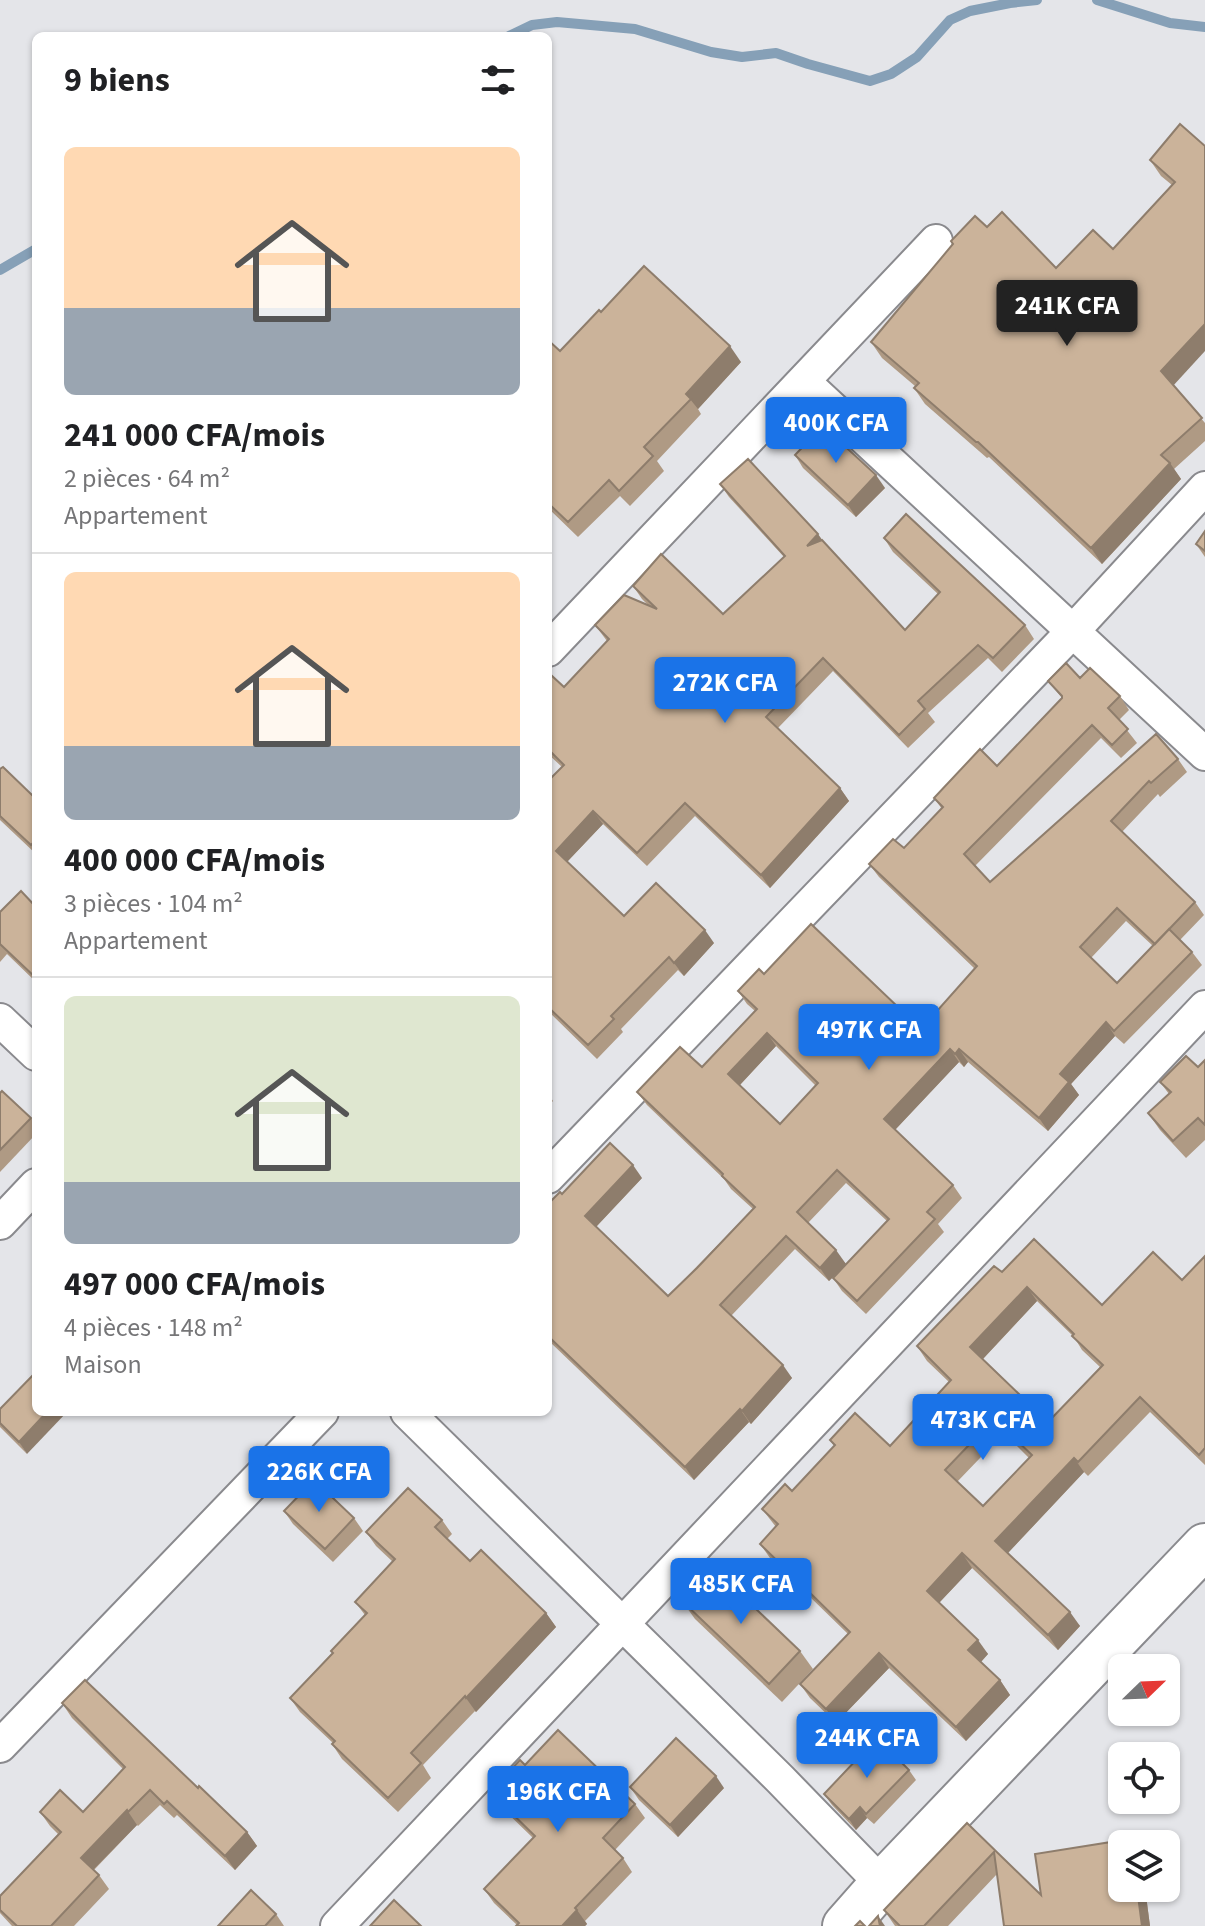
<!DOCTYPE html>
<html lang="fr">
<meta charset="utf-8">
<style>
body{margin:0;font-family:"Source Sans 3",sans-serif;background:#f2f2f2;color:#202124;height:100vh;display:flex;flex-direction:column;font-size:30px;white-space:nowrap}
*{box-sizing:border-box;margin:0}
p{font-size:26px;color:#757577}
.icon{flex:none;width:44px;height:44px;fill:none;stroke:currentColor;stroke-width:2;stroke-linecap:round;stroke-linejoin:round}
.map{position:relative;flex:1;overflow:hidden}
.panel{position:absolute;left:32px;top:32px;width:520px;height:1384px;display:flex;flex-direction:column;background:#fff;border-radius:12px;box-shadow:0 2px 6px #0004}
.panel>*{flex:none}
.needle{width:52px;rotate:67deg}
.controls{position:absolute;left:1108px;top:1654px;display:grid;gap:16px}
.controls a{display:grid;place-items:center;width:72px;height:72px;border-radius:12px;background:#fff;box-shadow:0 2px 6px #0004;font-size:40px}
.price{position:absolute;translate:-50% -68px;padding:0 18px;border-radius:8px;background:#1a73e8;color:#fff;font-size:26px;line-height:52px;filter:drop-shadow(0 2px 4px #0008)}
.price::after{content:'';position:absolute;left:50%;top:48px;width:24px;height:18px;margin-left:-12px;background:inherit;clip-path:polygon(0 0,100% 0,50% 100%)}
.price.current{background:#222;color:#fff}
ul{padding:0;list-style:none}
li{display:grid;align-content:center;gap:16px;height:424px;padding:0 32px}
li+li{border-top:2px solid #e0e0e0}
li span{display:grid;place-items:center;height:248px;border-radius:12px;color:#555}
li>.icon{margin-inline-start:auto}
span .icon{width:144px;height:144px;fill:#fffc;stroke-width:1}
li b{font-size:34px}
h2{display:flex;justify-content:space-between;align-items:center;height:96px;padding:0 32px;font-size:34px}
.map>svg:first-child{display:block}
.lines{fill:none;stroke-linecap:round;stroke-linejoin:round}
.stream{stroke:#86a0b7;stroke-width:10}
.street-casing{stroke:#8a8a8e;stroke-width:36}
.secondary-casing{stroke:#8a8a8e;stroke-width:48}
.street{stroke:#fff;stroke-width:32}
.secondary{stroke:#fff;stroke-width:44}
.wall{fill:#af9a84;fill-rule:evenodd}
.shaded-wall{fill:#8e7d6c}
.building{fill:#cbb39a;stroke:#8e7d6c;stroke-width:2;fill-rule:evenodd}
</style>
<div class="map">
<svg width="1205" height="1926" viewBox="0 0 1205 1926">
<rect width="100%" height="100%" fill="#e4e5e9"/>
<g class="lines">
<g class="stream">
<polyline points="1097,0 1170,23 1205,27"/>
<polyline points="509,36 532,25 557,22 635,29 711,52 742,57 776,53 808,64 870,81 891,74 917,57 950,20 970,11 1010,3 1037,0"/>
<polyline points="0,270 36,249"/>
</g>
<g class="street-casing">
<g id="street">
<polyline points="804,382 1205,754"/>
<polyline points="548,650 936,241"/>
<polyline points="0,1020 36,1054"/>
<polyline points="548,1177 1072,632 1205,488"/>
<polyline points="0,1223 36,1185"/>
<polyline points="407,1412 780,1779 882,1884"/>
<polyline points="0,1746 322,1412"/>
<polyline points="337,1926 1205,1007"/>
</g>
</g>
<g class="secondary-casing">
<polyline id="secondary" points="845,1926 882,1884 1205,1546"/>
</g>
<use href="#street" class="street"/>
<use href="#secondary" class="secondary"/>
</g>
<g class="wall">
<polygon points="1180,124 1174,386 1205,423 1205,441 1174,469 1181,479 1102,564 989,457 987,458 925,404 914,388 915,386 882,358 871,342 987,227 1056,268 1113,249 1172,185 1161,176 1150,160"/>
<polygon points="601,312 741,362 698,409 701,414 657,461 664,471 630,506 620,496 578,537 548,508 548,340 560,351"/>
<polygon points="795,455 885,488 856,517 803,468"/>
<polygon points="720,484 825,543 905,630 938,594 893,552 884,538 1025,625 1034,639 1002,672 988,658 928,713 935,722 908,748 833,671 778,728 840,788 849,801 770,888 695,816 647,866 603,824 567,862 624,916 714,943 684,976 678,970 621,1029 623,1032 597,1059 548,1011 548,781 562,767 548,754 548,680 564,687 607,641 595,625 649,606 642,599 633,586 723,614 784,557 729,497"/>
<polygon points="1205,531 1205,557 1196,544"/>
<path d="M1080,678L1120,696L1129,710L1119,720L1137,743L1121,758L1101,738L975,866L990,882L1178,759L1187,772L1160,797L1158,794L1122,832L1195,902L1204,915L1180,940L1192,952L1202,965L1124,1044L1115,1036L1071,1084L1079,1095L1048,1131L968,1062L964,1067L959,1062L895,1130L953,1185L962,1198L938,1224L944,1232L866,1314L842,1291L833,1278L887,1221L846,1183L808,1223L846,1264L829,1281L795,1249L731,1316L792,1378L751,1424L749,1422L694,1480L551,1343L548,1346V1204L562,1194L642,1178L596,1227L668,1296L753,1209L731,1189L724,1179L647,1105L637,1092L702,1067L755,1011L747,1004L738,991L764,974L921,1029L975,969L879,877L869,864L904,848L942,809L934,798L997,766L1062,698L1048,681ZM1126,921L1153,946L1117,983L1091,958ZM776,1046L816,1086L780,1124L740,1085Z"/>
<polygon points="0,769 32,795 36,790 36,854 0,820"/>
<polygon points="36,907 36,982 7,954 0,962 0,912"/>
<polygon points="1205,1060 1205,1140 1186,1158 1160,1130 1148,1113 1169,1094 1160,1082 1198,1067"/>
<polygon points="0,1093 31,1118 36,1125 36,1134 0,1172"/>
<polygon points="548,1094 553,1101 548,1106"/>
<path d="M1205,1256V1465L1150,1412L1088,1476L1084,1472L1008,1553L1080,1626L1058,1650L972,1568L939,1603L988,1654L981,1662L1000,1680L1010,1695L966,1741L889,1668L836,1723L810,1698L800,1684L848,1634L770,1558L760,1544L776,1527L762,1509L792,1491L834,1446L830,1440L890,1446L949,1382L927,1361L917,1346L1002,1272L1102,1305L1182,1280ZM1037,1301L1074,1337L1082,1350L1100,1367L1048,1422L983,1359ZM1004,1433L1029,1458L983,1506L957,1482Z"/>
<polygon points="0,1409 27,1454 0,1427"/>
<polygon points="284,1511 354,1518 363,1531 333,1562 293,1524"/>
<polygon points="442,1520 452,1534 447,1539 470,1561 546,1613 556,1627 476,1712 475,1711 423,1765 431,1778 398,1812 342,1759 332,1744 333,1743 300,1712 290,1698 332,1653 365,1615 355,1602 393,1562 376,1546 366,1532"/>
<polygon points="682,1601 800,1651 813,1669 782,1702 695,1619"/>
<polygon points="62,1703 198,1788 247,1832 257,1846 235,1870 177,1815 174,1818 160,1805 138,1826 137,1825 94,1870 99,1875 109,1889 74,1926 12,1926 0,1913 0,1896 58,1834 50,1826 40,1812 83,1812 123,1769 72,1718"/>
<polygon points="525,1765 635,1804 645,1818 615,1850 623,1858 632,1872 585,1921 587,1924 585,1926 516,1926 517,1925 494,1903 484,1889 533,1838 500,1806 490,1792"/>
<polygon points="909,1770 916,1780 874,1824 867,1818 856,1830 832,1805 824,1794"/>
<polygon points="630,1787 724,1788 678,1837 639,1800"/>
<polygon points="967,1823 1041,1895 1130,1839 1134,1844 1122,1844 1122,1888 1145,1888 1150,1926 1004,1926 997,1874 948,1926 895,1926 884,1910"/>
<polygon points="276,1914 284,1926 218,1926"/>
</g>
<g class="shaded-wall">
<polygon points="1205,324 1205,351 1172,387 1161,371"/>
<polygon points="730,346 741,362 698,409 686,394"/>
<polygon points="1170,463 1181,479 1102,564 1091,548"/>
<polygon points="876,475 885,488 856,517 848,505"/>
<polygon points="818,534 828,548 807,546"/>
<polygon points="840,788 849,801 770,888 761,875"/>
<polygon points="593,811 603,824 565,864 556,851"/>
<polygon points="705,930 714,943 684,976 674,963"/>
<polygon points="1106,1022 1115,1036 1071,1084 1079,1095 1048,1131 1039,1118 1060,1074"/>
<polygon points="767,1033 776,1046 737,1088 728,1074"/>
<polygon points="950,1049 959,1062 893,1132 884,1119"/>
<polygon points="959,1049 968,1062 964,1067 955,1054"/>
<polygon points="633,1165 642,1178 594,1229 585,1216"/>
<polygon points="836,1250 846,1264 829,1281 820,1268"/>
<polygon points="1027,1287 1037,1301 980,1362 970,1347"/>
<polygon points="783,1365 792,1378 751,1424 742,1411"/>
<polygon points="740,1409 749,1422 694,1480 685,1467"/>
<polygon points="47,1412 67,1412 27,1454 19,1442"/>
<polygon points="1074,1458 1084,1472 1006,1555 995,1541"/>
<polygon points="962,1553 972,1568 937,1605 927,1591"/>
<polygon points="1070,1612 1080,1626 1058,1650 1048,1635"/>
<polygon points="546,1613 556,1627 476,1712 466,1698"/>
<polygon points="978,1640 988,1654 978,1665 968,1650"/>
<polygon points="879,1653 889,1668 836,1723 826,1709"/>
<polygon points="1000,1680 1010,1695 966,1741 956,1727"/>
<polygon points="716,1776 724,1788 678,1837 670,1825"/>
<polygon points="860,1807 867,1818 856,1830 849,1819"/>
<polygon points="127,1810 137,1825 91,1872 81,1858"/>
<polygon points="247,1832 257,1846 235,1870 225,1856"/>
<polygon points="1137,1888 1145,1888 1150,1926 1142,1926"/>
<polygon points="577,1910 587,1924 585,1926 562,1926"/>
<polygon points="878,1916 885,1926 880,1926"/>
</g>
<g class="building">
<polygon points="1180,124 1205,146 1205,324 1161,371 1202,418 1161,455 1170,463 1091,548 978,442 976,442 914,388 919,383 871,342 953,244 951,241 975,216 987,227 1002,212 1056,268 1093,230 1113,249 1175,182 1150,160"/>
<polygon points="644,266 730,346 686,394 691,399 644,447 653,456 619,491 609,480 568,522 548,503 548,340 560,351 599,310 601,312"/>
<polygon points="823,426 876,475 848,505 795,455"/>
<polygon points="748,459 818,534 807,546 822,540 905,630 940,592 884,538 906,514 1025,625 993,658 978,645 918,701 925,709 899,735 823,658 766,717 840,788 761,875 685,803 637,853 593,811 556,851 624,916 656,883 705,930 674,963 669,957 611,1016 614,1019 588,1045 548,1007 548,781 564,765 548,749 548,680 552,676 564,687 609,639 595,625 624,595 657,609 633,586 661,554 723,614 785,556 720,484"/>
<polygon points="1205,531 1205,551 1196,544"/>
<path d="M1066,663L1080,678L1090,668L1120,696L1108,708L1128,729L1112,745L1092,725L964,854L990,882L1156,734L1178,759L1151,783L1149,781L1111,821L1195,902L1155,944L1117,908L1080,947L1117,983L1169,929L1192,952L1114,1031L1106,1022L1060,1074L1069,1082L1039,1118L959,1049L955,1054L950,1049L884,1119L953,1185L927,1212L935,1219L857,1301L833,1278L889,1219L837,1170L797,1212L836,1250L820,1268L786,1236L720,1305L783,1365L742,1411L740,1409L685,1467L548,1336V1204L560,1192L562,1194L610,1143L633,1165L585,1216L668,1296L697,1268L755,1207L722,1176L723,1174L637,1092L680,1047L702,1067L757,1009L738,991L759,969L764,974L811,924L921,1029L977,966L869,864L893,839L904,848L943,807L934,798L980,749L997,766L1062,698V696L1048,681ZM767,1033L818,1083L780,1124L728,1074Z"/>
<polygon points="3,767 32,795 36,790 36,840 31,845 0,816 0,769"/>
<polygon points="21,891 36,907 36,978 0,944 0,912"/>
<polygon points="1186,1056 1198,1067 1205,1060 1205,1125 1198,1118 1173,1141 1148,1113 1171,1092 1160,1082"/>
<polygon points="2,1091 31,1118 0,1150 0,1093"/>
<path d="M1034,1239L1102,1305L1153,1252L1182,1280L1205,1256V1448L1199,1455L1140,1397L1078,1462L1074,1458L995,1541L1070,1612L1048,1635L962,1553L927,1591L978,1640L968,1650L1000,1680L956,1727L879,1653L826,1709L800,1684L850,1632L760,1544L778,1524L762,1509L785,1484L792,1491L835,1445L830,1440L855,1413L890,1446L951,1380L917,1346L994,1266L1002,1272ZM1027,1287L1074,1334L1072,1336L1103,1365L1048,1422L970,1347ZM994,1419L1032,1455L983,1506L945,1470Z"/>
<polygon points="36,1372 36,1412 47,1412 19,1442 0,1423 0,1409"/>
<polygon points="314,1480 354,1518 325,1549 284,1511"/>
<polygon points="408,1488 442,1520 435,1527 470,1561 481,1550 546,1613 466,1698 465,1696 411,1753 421,1763 388,1798 332,1744 335,1741 290,1698 333,1653 331,1651 367,1613 355,1602 395,1559 366,1532"/>
<polygon points="713,1568 800,1651 769,1684 682,1601"/>
<polygon points="85,1680 198,1788 199,1786 247,1832 225,1856 167,1801 164,1804 150,1790 128,1812 127,1810 81,1858 99,1875 51,1926 17,1926 0,1910 0,1896 61,1832 40,1812 60,1790 83,1812 125,1767 62,1703"/>
<polygon points="558,1730 635,1804 603,1838 623,1858 575,1908 577,1910 562,1926 516,1926 519,1923 484,1889 535,1836 490,1792 520,1760 525,1765"/>
<polygon points="676,1738 716,1776 670,1825 630,1787"/>
<polygon points="877,1738 909,1770 866,1814 860,1807 849,1819 824,1794"/>
<polygon points="967,1823 1041,1895 1035,1854 1130,1839 1131,1844 1122,1844 1122,1888 1137,1888 1142,1926 1004,1926 994,1852 924,1926 900,1926 884,1910"/>
<polygon points="251,1890 276,1914 265,1926 218,1926"/>
<polygon points="394,1900 421,1926 370,1926"/>
<polygon points="878,1916 880,1926 869,1926"/>
<polygon points="860,1921 865,1926 855,1926"/>
</g>
</svg>
<div class="controls">
<a><svg class="needle" viewBox="-14 -14 28 28"><path d="M0-13l5 13h-10z" fill="#e53935"/><path d="M0 13l5-13h-10z" fill="#757577"/></svg></a>
<a><svg class="icon" aria-label="locate" viewBox="0 0 24 24"><circle cx="12" cy="12" r="6"/><path d="M12 2v4M12 18v4M2 12h4M18 12h4"/></svg></a>
<a><svg class="icon" aria-label="layers" viewBox="0 0 24 24"><path d="M12 4l9 5-9 5-9-5zM3 14l9 5 9-5"/></svg></a>
</div>
<b class="price current" style="left:1067px;top:348px">241K CFA</b>
<b class="price" style="left:836px;top:465px">400K CFA</b>
<b class="price" style="left:725px;top:725px">272K CFA</b>
<b class="price" style="left:869px;top:1072px">497K CFA</b>
<b class="price" style="left:983px;top:1462px">473K CFA</b>
<b class="price" style="left:319px;top:1514px">226K CFA</b>
<b class="price" style="left:741px;top:1626px">485K CFA</b>
<b class="price" style="left:867px;top:1780px">244K CFA</b>
<b class="price" style="left:558px;top:1834px">196K CFA</b>
<section class="panel">
<h2>9 biens<svg class="icon" aria-label="filters" viewBox="0 0 24 24"><path d="M4 7h16M4 17h16"/><circle cx="9" cy="7" r="2"/><circle cx="15" cy="17" r="2"/></svg></h2>
<ul>
<li><span style="background:linear-gradient(#ffd9b3 65%,#9aa5b1 0)"><svg class="icon" aria-label="home" viewBox="0 0 24 24"><path d="M3 11l9-7 9 7M6 9v11h12V9"/></svg></span><div><b>241 000 CFA/mois</b><p>2 pièces · 64 m²</p><p>Appartement</p></div></li>
<li><span style="background:linear-gradient(#ffd9b3 70%,#9aa5b1 0)"><svg class="icon" aria-label="home" viewBox="0 0 24 24"><path d="M3 11l9-7 9 7M6 9v11h12V9"/></svg></span><div><b>400 000 CFA/mois</b><p>3 pièces · 104 m²</p><p>Appartement</p></div></li>
<li><span style="background:linear-gradient(#dfe7d0 75%,#9aa5b1 0)"><svg class="icon" aria-label="home" viewBox="0 0 24 24"><path d="M3 11l9-7 9 7M6 9v11h12V9"/></svg></span><div><b>497 000 CFA/mois</b><p>4 pièces · 148 m²</p><p>Maison</p></div></li>
</ul>
</section>
</div>
